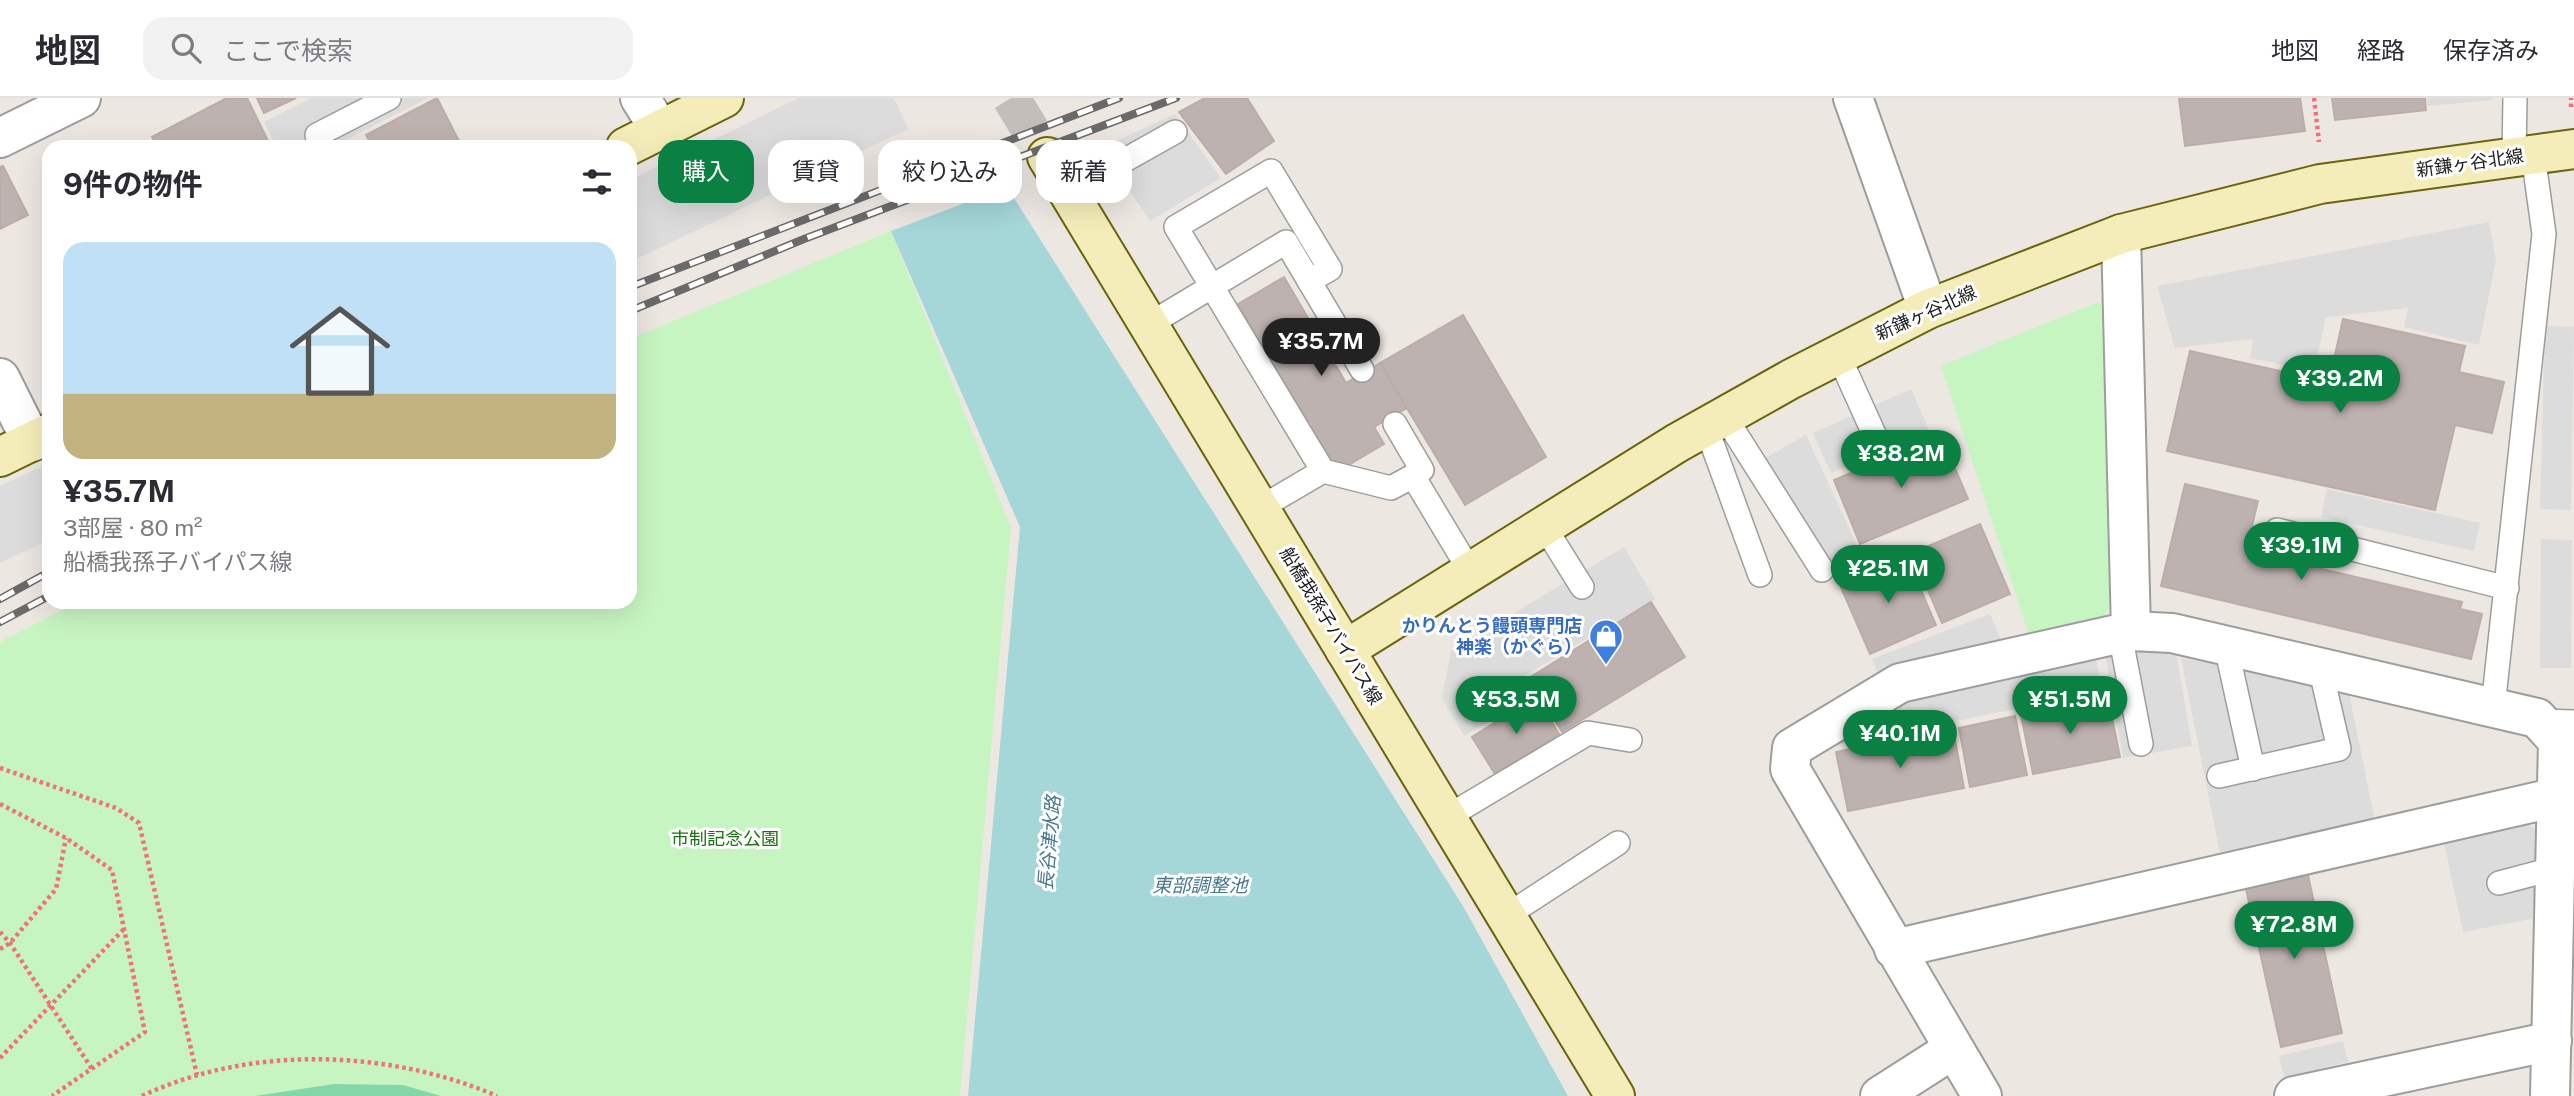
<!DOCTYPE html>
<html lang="ja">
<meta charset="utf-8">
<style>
body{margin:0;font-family:"Public Sans","Noto Sans JP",sans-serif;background:#f2f2f3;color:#2b2b33;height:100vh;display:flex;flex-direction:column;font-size:26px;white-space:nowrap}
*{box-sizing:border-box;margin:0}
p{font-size:23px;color:#7c7c81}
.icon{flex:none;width:38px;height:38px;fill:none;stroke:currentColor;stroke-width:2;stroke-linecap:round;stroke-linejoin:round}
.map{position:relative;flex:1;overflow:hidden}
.sheet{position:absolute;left:42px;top:42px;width:595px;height:469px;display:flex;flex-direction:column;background:#fff;border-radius:21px;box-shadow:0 7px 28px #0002}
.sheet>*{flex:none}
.banner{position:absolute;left:658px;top:42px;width:665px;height:63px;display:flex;gap:14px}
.price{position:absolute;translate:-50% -60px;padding:0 16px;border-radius:24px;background:#0b8043;color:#fff;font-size:23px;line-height:46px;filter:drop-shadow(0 2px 4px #0008)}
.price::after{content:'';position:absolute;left:50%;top:42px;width:21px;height:16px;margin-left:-10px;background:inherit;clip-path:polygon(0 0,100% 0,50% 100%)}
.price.active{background:#222;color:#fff}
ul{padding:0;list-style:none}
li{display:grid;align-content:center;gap:14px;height:371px;padding:0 21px}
li span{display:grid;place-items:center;height:217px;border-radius:21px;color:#555}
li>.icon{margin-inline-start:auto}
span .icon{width:126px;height:126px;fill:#fffc;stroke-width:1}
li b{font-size:30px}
h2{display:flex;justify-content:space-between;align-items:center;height:84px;padding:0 21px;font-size:30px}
.chip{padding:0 24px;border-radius:21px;background:#fff;box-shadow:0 7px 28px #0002;font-size:24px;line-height:63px}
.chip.active{background:#0b8043;color:#fff}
header{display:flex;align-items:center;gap:42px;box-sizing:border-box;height:98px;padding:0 35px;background:#fff;border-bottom:2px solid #e1e1e2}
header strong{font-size:33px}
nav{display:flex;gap:38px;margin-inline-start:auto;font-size:24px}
.search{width:490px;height:63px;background:#f2f2f3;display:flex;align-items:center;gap:18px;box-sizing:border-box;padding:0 24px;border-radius:21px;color:#7c7c81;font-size:26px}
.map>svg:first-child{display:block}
.park{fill:#c7f5c1}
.pitch{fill:#85d7a9}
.parking{fill:#dcdcdc}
.water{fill:#a5d6d8}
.building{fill:#bdb2af;stroke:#bdaca6;stroke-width:2}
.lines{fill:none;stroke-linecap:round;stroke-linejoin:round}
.secondary-tunnel{stroke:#c3beba;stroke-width:38;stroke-dasharray:38 19;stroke-linecap:butt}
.lane-casing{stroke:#9d9d9d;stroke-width:26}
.street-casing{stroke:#9d9d9d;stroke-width:42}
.secondary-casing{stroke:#6a640c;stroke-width:42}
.path{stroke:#f0717b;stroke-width:4.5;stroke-dasharray:3.5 3.5;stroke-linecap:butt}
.lane{stroke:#fff;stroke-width:23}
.street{stroke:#fff;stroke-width:38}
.secondary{stroke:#f5edb9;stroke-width:38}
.rail-casing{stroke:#6a6a6a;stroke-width:8}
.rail{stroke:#fff;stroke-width:5;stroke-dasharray:16;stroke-linecap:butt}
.labels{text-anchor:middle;stroke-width:6;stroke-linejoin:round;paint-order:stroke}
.street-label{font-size:18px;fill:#1c1c1c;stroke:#fff}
.shop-label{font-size:18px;font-weight:bold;fill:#366cbe;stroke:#fff;text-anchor:end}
.park-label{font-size:18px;fill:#1c7212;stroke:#fff}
.water-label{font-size:19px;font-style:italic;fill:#47788f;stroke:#fff}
</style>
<header>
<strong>地図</strong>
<div class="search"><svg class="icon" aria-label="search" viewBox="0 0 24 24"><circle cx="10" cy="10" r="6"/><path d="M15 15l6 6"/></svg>ここで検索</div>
<nav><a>地図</a><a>経路</a><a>保存済み</a></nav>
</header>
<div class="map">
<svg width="2574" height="998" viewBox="0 0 2574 998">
<rect width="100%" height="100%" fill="#ede7e2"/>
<g class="park">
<polygon points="891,133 1011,430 960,998 0,998 0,544 78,504 630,504 630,241"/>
<polygon points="2098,204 2110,213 2112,506 2101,522 2029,537 1941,268"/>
</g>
<polygon class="pitch" points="334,986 403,987 441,998 255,998"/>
<g class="parking">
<polygon points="312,0 428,0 340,45 342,49 277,49 264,24"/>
<polygon points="799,0 894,0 908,31 630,164 630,82"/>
<polygon points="2427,0 2492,0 2492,2 2428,8"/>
<polygon points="1175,16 1221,80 1150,123 1101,50"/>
<polygon points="2489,124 2496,162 2479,247 2404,229 2408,210 2326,219 2314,273 2250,260 2253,241 2175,250 2157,188"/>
<polygon points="2545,228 2574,229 2571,412 2540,411"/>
<polygon points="1911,291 1929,332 1831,375 1813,335"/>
<polygon points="1806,337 1864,462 1817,486 1744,372"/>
<polygon points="49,365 49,442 0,465 0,388"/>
<polygon points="2327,391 2480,425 2474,453 2321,419"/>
<polygon points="2541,441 2572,442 2571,570 2540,570"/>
<polygon points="1624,449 1655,501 1522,579 1532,597 1464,638 1442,600 1451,553"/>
<polygon points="1990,516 2001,542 1880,581 1872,561"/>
<polygon points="2150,549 2176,554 2192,648 2123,660 2105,556"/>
<polygon points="2096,560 2102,593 1825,650 1903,601"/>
<polygon points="2181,560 2348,590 2375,724 2220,755"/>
<polygon points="2524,724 2539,734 2536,820 2463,834 2443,740"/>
<polygon points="2343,943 2348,964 2284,979 2279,958"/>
</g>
<polygon class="water" points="1007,89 1463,808 1568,998 968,998 1020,429 891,133"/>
<g class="building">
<polygon points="227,0 247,0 270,47 158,49 152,39"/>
<polygon points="257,0 296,0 264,15"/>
<polygon points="437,0 462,49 373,49 366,37"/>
<polygon points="1205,0 1247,0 1274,43 1226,76 1179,14"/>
<polygon points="2179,0 2300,0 2305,33 2185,48"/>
<polygon points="2332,0 2425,0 2426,12 2335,22"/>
<polygon points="3,68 28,117 0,131 0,69"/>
<polygon points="1284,179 1346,285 1380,265 1407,310 1374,329 1384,346 1337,374 1238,206"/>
<polygon points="1463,217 1546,359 1465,407 1380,265"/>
<polygon points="2343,221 2465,248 2459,274 2504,284 2492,335 2455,327 2435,412 2167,353 2190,253 2329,284"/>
<polygon points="1941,337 1968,401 1860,446 1834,382"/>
<polygon points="2185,386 2258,403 2246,453 2462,504 2460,511 2482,516 2471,561 2161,488"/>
<polygon points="1980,426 2010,496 1942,525 1912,455"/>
<polygon points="1906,458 1936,527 1870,556 1840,487"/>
<polygon points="1651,504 1685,559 1562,634 1529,580"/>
<polygon points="1536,599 1559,636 1495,676 1472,639"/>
<polygon points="2108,600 2120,659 2033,676 2021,617"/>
<polygon points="2015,618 2027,677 1970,689 1959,630"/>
<polygon points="1953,631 1964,690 1848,713 1836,654"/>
<polygon points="2308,777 2342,935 2281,949 2246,791"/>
</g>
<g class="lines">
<polyline class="secondary-tunnel" points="1011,0 1047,59"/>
<g class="lane-casing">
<g id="lane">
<polyline points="323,49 317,37 389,0"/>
<polyline points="2514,59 2515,0"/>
<polyline points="1068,94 1175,34"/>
<polyline points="1309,183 1330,171 1271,73 1176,129 1323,373 1391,390 1413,378 1470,473"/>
<polyline points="1148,227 1286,144 1362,272"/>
<polyline points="1838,256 1879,347"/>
<polyline points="1725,319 1822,472"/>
<polyline points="1395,326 1422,372 1413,378"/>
<polyline points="1706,329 1760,477"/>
<polyline points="1260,410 1323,373"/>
<polyline points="1544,428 1582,489"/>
<polyline points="2277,432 2507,490"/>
<polyline points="2120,536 2141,646"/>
<polyline points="2226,548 2253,671"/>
<polyline points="2493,609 2544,136 2533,57"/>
<polyline points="2540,623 2574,624"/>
<polyline points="2219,678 2339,651 2320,569"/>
<polyline points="1447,719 1588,635 1630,642"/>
<polyline points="2499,785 2556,770"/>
<polyline points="1506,818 1618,745"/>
</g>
</g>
<g class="street-casing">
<g id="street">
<polyline points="640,0 660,32"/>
<polyline points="1853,0 1928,211"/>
<polyline points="0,40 81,0"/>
<polyline points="0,280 32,344"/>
<polyline points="2131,533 2172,535 2537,620 2558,643 2550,998"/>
<polyline points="1894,851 2557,699"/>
<polyline points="1880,998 1952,952"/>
<polyline points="1982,998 1790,671 1792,650 1900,585 2131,533 2121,136"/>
<polyline points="2294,998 2552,943"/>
</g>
</g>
<g class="secondary-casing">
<g id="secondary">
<polyline points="626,49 724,0"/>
<polyline points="1047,59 1615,998"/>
<polyline points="0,359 49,335"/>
<polyline points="1345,552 1677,345 1791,281 1928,211 2121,136 2320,86 2574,51"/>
</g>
</g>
<g class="path">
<polyline points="2314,0 2319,44"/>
<polyline points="2571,9 2571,0"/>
<polyline points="0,670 116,710 139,725 197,977"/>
<polyline points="0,706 66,740 112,772 145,934 52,998"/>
<polyline points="0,834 10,845 92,971"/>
<polyline points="0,851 10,845 56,791 66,740"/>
<polyline points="0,960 123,832"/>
<path d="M142,998C249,947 388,951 497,998"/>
</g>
<use href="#lane" class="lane"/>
<use href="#street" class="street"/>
<use href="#secondary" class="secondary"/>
<g class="rail-casing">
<g id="rail">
<polyline points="630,189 1119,0"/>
<polyline points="630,213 804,141 1176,0"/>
<polyline points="0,501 49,474"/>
<polyline points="0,524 49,498"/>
</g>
</g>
<use href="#rail" class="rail"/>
</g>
<defs>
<g id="shop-pin" transform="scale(1.75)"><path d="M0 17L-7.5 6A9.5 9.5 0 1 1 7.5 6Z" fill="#3f7fe0" stroke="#fff"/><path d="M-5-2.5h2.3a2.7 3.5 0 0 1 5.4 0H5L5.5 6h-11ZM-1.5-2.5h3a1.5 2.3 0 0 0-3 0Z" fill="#fff"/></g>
</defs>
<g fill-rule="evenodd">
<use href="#shop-pin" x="1606" y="538"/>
</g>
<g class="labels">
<g class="street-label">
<text transform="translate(2470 65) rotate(-8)" y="6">新鎌ヶ谷北線</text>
<text transform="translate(1926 215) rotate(-24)" y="6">新鎌ヶ谷北線</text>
<text transform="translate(1331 528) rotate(59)" y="6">船橋我孫子バイパス線</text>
</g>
<g class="shop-label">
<text x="1582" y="534">かりんとう饅頭専門店<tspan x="1582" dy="21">神楽（かぐら）</tspan></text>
</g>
<g class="park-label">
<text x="725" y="747">市制記念公園</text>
</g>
<g class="water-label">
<text transform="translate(1049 745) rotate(-85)" y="7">長谷津水路</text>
<text x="1200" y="794">東部調整池</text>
</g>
</g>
</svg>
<b class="price active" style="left:1321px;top:280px">¥35.7M</b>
<b class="price" style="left:2340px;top:317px">¥39.2M</b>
<b class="price" style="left:1901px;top:392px">¥38.2M</b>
<b class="price" style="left:2301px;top:484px">¥39.1M</b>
<b class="price" style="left:1888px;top:507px">¥25.1M</b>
<b class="price" style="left:1516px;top:638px">¥53.5M</b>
<b class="price" style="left:2070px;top:638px">¥51.5M</b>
<b class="price" style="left:1900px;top:672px">¥40.1M</b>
<b class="price" style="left:2294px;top:863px">¥72.8M</b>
<div class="banner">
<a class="chip active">購入</a>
<a class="chip">賃貸</a>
<a class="chip">絞り込み</a>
<a class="chip">新着</a>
</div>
<section class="sheet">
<h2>9件の物件<svg class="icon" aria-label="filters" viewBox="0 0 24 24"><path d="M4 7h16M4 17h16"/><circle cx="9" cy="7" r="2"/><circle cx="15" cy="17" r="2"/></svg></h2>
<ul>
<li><span style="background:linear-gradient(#bfe0f5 70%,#c2b280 0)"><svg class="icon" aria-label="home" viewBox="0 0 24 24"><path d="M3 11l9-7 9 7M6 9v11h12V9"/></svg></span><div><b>¥35.7M</b><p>3部屋 · 80 m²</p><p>船橋我孫子バイパス線</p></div></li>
</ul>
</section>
</div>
